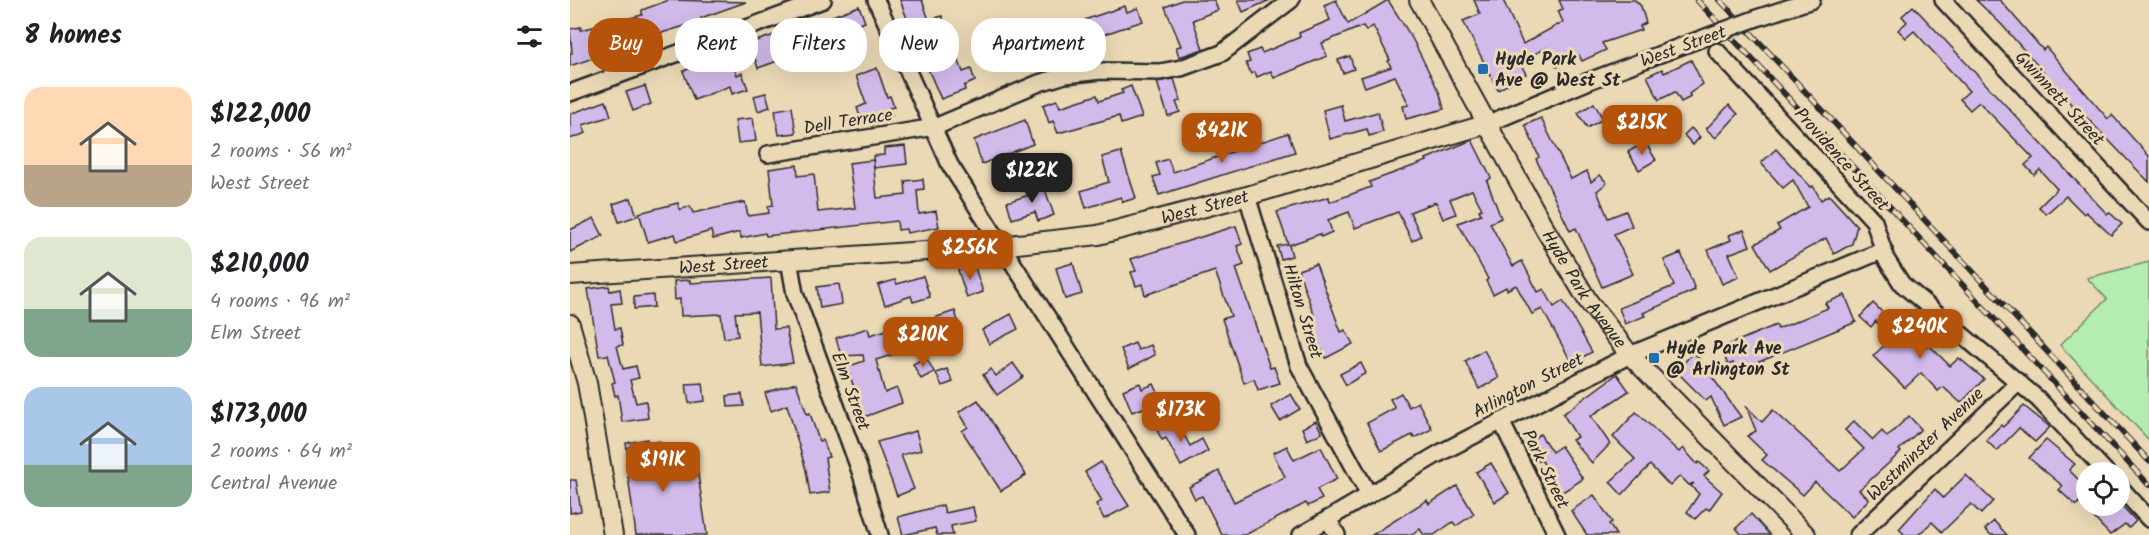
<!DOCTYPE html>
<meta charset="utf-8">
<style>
body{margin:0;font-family:Kalam,sans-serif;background:#f2f2f2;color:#202124;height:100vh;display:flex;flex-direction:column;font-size:22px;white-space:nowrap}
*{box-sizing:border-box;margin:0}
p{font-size:20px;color:#757577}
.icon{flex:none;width:33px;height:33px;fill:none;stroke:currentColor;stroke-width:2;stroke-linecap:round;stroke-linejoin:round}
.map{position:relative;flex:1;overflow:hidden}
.side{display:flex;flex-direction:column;background:#fff;width:570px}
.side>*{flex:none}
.top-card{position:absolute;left:18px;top:18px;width:570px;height:54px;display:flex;gap:12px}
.buttons{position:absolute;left:1506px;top:462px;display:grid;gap:12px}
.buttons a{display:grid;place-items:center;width:54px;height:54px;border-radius:50%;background:#fff;box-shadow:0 6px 24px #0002;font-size:30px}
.price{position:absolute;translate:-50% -51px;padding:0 14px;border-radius:12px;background:#b45309;color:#fff;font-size:20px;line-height:39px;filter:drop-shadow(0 2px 3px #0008)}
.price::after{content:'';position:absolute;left:50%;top:36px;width:18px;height:14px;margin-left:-9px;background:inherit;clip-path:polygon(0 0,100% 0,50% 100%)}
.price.active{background:#222;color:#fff}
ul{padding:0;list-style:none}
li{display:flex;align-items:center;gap:18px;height:150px;padding:0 24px}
li span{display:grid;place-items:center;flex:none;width:168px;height:120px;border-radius:18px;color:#555}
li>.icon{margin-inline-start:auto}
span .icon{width:72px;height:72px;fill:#fffc;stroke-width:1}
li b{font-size:26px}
h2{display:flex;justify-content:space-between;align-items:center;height:72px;padding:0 24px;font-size:26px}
.chip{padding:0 21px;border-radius:24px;background:#fff;box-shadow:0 6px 24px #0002;font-size:21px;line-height:54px}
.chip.active{background:#b45309;color:#fff}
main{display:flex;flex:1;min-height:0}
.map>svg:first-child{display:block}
.green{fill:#b5ecaf;stroke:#708c6d;stroke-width:1.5}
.building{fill:#d2baea;stroke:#2b2b2b;stroke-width:1.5}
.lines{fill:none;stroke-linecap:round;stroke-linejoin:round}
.minor-casing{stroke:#2b2b2b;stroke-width:20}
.major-casing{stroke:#2b2b2b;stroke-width:22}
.minor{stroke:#ebd9b6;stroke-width:15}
.major{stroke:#ebd9b6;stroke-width:18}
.rail-casing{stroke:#2b2b2b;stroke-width:6}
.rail{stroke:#ebd9b6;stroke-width:4;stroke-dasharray:11;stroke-linecap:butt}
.minor-bridge-casing{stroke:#2b2b2b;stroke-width:20;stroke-linecap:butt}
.minor-bridge{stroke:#ebd9b6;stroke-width:15}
.poi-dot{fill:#1f6fb2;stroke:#ebd9b6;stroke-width:2}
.labels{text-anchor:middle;stroke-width:6;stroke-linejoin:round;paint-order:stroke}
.street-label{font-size:18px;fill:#2b2b2b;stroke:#ebd9b6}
.poi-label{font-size:18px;font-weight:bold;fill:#2b2b2b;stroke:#ebd9b6;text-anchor:start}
</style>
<main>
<section class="side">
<h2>8 homes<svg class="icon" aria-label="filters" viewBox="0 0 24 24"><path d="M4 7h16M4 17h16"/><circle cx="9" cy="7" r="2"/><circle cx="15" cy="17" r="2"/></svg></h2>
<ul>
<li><span style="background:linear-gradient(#ffd9b3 65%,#b9a48a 0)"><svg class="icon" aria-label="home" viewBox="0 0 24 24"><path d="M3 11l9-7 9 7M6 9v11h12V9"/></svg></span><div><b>$122,000</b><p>2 rooms · 56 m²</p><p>West Street</p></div></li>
<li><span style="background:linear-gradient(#dfe7d0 60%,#7fa58c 0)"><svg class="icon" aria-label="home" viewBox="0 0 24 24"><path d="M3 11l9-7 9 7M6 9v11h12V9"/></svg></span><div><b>$210,000</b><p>4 rooms · 96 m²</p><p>Elm Street</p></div></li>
<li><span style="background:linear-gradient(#a9c7e8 65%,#7fa58c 0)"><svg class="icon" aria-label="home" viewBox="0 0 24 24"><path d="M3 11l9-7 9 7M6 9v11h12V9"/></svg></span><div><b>$173,000</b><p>2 rooms · 64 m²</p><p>Central Avenue</p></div></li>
</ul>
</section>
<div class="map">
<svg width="1579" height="535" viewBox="0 0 1579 535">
<rect width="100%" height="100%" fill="#ebd9b6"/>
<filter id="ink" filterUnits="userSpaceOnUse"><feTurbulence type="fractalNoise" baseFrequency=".0167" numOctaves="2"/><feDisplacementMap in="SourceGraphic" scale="12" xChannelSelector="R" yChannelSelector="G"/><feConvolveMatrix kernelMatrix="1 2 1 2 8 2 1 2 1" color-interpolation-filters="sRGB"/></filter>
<g filter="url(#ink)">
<polygon class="green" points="1579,262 1579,440 1490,345 1537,299 1517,278"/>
<g class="building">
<polygon points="99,0 176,2 131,18 132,20 118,25 88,34 87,31 45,46 46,50 0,66 0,53 2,53 0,29 11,27 11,30 72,15 72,10"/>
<polygon points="330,0 352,0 359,20 372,16 393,72 401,69 405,81 394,86 395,90 371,99 358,69 356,69"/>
<polygon points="612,0 644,0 648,10 623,20 633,49 609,57 606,47 611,46 595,7"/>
<polygon points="668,0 700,0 673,12"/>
<polygon points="766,0 778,24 818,0 842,38 870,94 874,109 836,119 833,106 839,105 825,76 795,87 791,77 821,67 818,61 820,60 803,26 796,31 793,26 752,43 757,56 704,78 701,71 687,77 685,72 681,74 676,63 680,62 677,54 690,49 692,53 730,37 729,33 760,20 754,5"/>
<polygon points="904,0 933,0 953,44 993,22 988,11 993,9 989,0 1065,0 1071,6 1076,23 1070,26 1071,30 1032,43 1036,50 1012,61 1009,55 987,67 977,48 949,61 956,74 928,90 893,21 910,14"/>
<polygon points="1406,0 1430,0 1473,50 1476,47 1538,119 1542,115 1579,156 1579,182 1516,117 1514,119 1432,25"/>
<polygon points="289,6 295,22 263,34 257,18"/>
<polygon points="555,6 557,12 568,8 573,21 532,35 533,40 509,48 508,44 477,54 472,39 478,37 475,27 489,23 491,28"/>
<polygon points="1343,6 1537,214 1539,212 1552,224 1541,235 1516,212 1514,214 1496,196 1476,214 1469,207 1487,189 1470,170 1464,175 1455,165 1463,158 1409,102 1400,110 1390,99 1399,91 1344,31 1336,38 1328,30 1337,22 1332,16"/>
<polygon points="235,25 246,55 216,66 213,59 188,68 180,43"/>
<polygon points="440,38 445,50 449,48 454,59 428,70 423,57 433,53 429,43"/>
<polygon points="780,56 784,69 773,73 768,60"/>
<polygon points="161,58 167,75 172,73 178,89 162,94 160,86 124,100 113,71 129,65 131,69"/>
<polygon points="1121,60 1133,84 1119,94 1121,97 1111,102 1105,92 1089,100 1077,76 1092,69 1094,73"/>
<polygon points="307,68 317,97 320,96 324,107 319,108 322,116 302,126 300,122 293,125 287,108 296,104 286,76"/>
<polygon points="604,79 611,101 606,102 610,112 598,116 587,82"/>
<polygon points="75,86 81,104 63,111 56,92"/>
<polygon points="561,86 572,117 551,124 549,116 488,133 483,121 479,123 473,105 487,100 490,107 527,95 529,101 553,93 551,90"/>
<polygon points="196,93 200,107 188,111 184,96"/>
<polygon points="36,101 41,116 13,125 16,133 0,139 0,114"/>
<polygon points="1024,103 1033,119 1017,128 1008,113"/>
<polygon points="771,105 775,121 808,112 813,132 799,136 797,129 760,139 753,110"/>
<polygon points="1159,105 1168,114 1146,138 1136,129"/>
<polygon points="222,107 226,133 209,135 205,110"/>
<polygon points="183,118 186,141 168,143 165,120"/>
<polygon points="971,118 1001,179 1017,171 1021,182 1030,175 1037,183 1027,191 1038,218 1056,211 1062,226 1044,234 1063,274 1032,287 1006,228 1000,231 966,159 969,157 955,125"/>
<polygon points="455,120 463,144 412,164 404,140"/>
<polygon points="1121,128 1130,137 1123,145 1114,135"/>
<polygon points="718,133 725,152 589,195 583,177 590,175 586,163 598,159 603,172"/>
<polygon points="902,140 921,178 917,181 931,218 920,223 937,255 943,266 952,261 968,292 974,289 984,307 993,301 1022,352 1002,363 972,309 962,314 946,285 937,290 936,287 923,294 916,281 918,279 888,223 911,214 909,210 912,209 902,190 880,199 886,214 873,219 866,202 840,212 851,236 842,241 828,212 785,228 779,212 758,220 762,232 751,237 750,234 719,245 722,256 711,259 707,246 718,244 707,212 759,197 760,202 801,187 799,182 857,161 856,159"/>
<polygon points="1075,142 1086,160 1069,170 1058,152"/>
<polygon points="335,146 337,164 304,168 303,156 314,155 314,148"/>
<polygon points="1206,149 1241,187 1243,186 1251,200 1259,195 1287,226 1282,244 1264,254 1256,238 1200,270 1185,244 1210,230 1207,225 1238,207 1223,180 1213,188 1191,163"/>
<polygon points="551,152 566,198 553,202 551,197 516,208 511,191 539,182 532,157"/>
<polygon points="303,160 307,198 336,195 335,181 353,179 354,189 347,190 349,214 366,211 369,227 337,233 336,229 328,230 327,221 196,236 195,233 171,238 170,232 143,239 141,231 107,241 105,234 78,242 69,213 108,203 110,210 120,206 123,213 175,202 178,216 199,213 198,206 203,205 199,169 227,165 228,176 244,174 248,212 285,208 279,163"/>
<polygon points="473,184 484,215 468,221 465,212 442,219 437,202 459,195 457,190"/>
<polygon points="61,198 67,216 49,222 43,204"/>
<polygon points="24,218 33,236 0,252 0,230"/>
<polygon points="666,226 672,244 667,246 674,265 666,268 700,368 704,367 710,383 688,390 684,379 674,383 652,319 661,316 645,271 575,295 572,284 566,286 561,272 566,271 561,259"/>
<polygon points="1174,230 1180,246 1159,254 1169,277 1152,284 1138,250 1161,240 1159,235"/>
<polygon points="1111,253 1125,290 1073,313 1075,316 1055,324 1049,308 1104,286 1094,260"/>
<polygon points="503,263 512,294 495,299 486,268"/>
<polygon points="746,264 771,332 775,330 783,344 756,358 742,332 740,333 734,319 744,315 728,270"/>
<polygon points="404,265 413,292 397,298 388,270"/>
<polygon points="353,276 360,297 343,302 341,296 315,305 308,285 325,280 327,284"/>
<polygon points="201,278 204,329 216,328 223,363 192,367 187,312 165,313 168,336 154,338 151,314 111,316 110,299 105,300 104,281 120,280 120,283"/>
<polygon points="269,284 272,304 250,308 247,287"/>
<polygon points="39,286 40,291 50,289 52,303 41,304 45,329 50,328 53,345 47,346 53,369 66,366 69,378 60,380 66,403 76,401 78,418 52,422 48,395 45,396 42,383 45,382 38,355 29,356 18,289"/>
<polygon points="83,295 84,307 64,309 64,297"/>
<polygon points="1275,295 1286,322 1167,371 1163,363 1158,365 1151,348 1206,325 1208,329 1258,308 1255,303"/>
<polygon points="1303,303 1330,330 1335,326 1356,348 1359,345 1380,366 1389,358 1414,379 1391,403 1373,387 1368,391 1351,373 1335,388 1303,356 1322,338 1306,321 1301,327 1290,317"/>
<polygon points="385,311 389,325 369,332 364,318"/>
<polygon points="441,314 448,329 419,344 412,330"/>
<polygon points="298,328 300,335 320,329 328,353 306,360 315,393 327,388 332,403 294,417 277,367 294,361 293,355 271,356 266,338"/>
<polygon points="565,343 568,350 581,345 585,355 559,369 551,349"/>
<polygon points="914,350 929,378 909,389 895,361"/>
<polygon points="1124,352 1163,406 1171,417 1154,425 1141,397 1136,401 1106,371"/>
<polygon points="356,357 364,372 351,379 343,364"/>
<polygon points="443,363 453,377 427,395 413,375 421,369 426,376"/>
<polygon points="791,363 796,373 776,385 770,374"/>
<polygon points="377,369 383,382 372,386 366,373"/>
<polygon points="1047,374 1059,391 1021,416 1040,444 1022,463 1002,440 1007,437 993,414"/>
<polygon points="133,383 135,401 119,403 116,384"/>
<polygon points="226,383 237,414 240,413 249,441 253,440 259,457 255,458 260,492 240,495 236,470 217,405 201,411 195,393"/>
<polygon points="570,383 572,389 584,384 589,395 576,400 579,406 562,412 553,390"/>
<polygon points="831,393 839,407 848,402 862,429 844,438 842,435 811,451 797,423 825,408 820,399"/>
<polygon points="172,394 174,406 158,407 157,396"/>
<polygon points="721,394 730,409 710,421 701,406"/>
<polygon points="408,400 456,475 431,491 392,431 398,427 389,412"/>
<polygon points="1176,406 1192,422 1203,410 1270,471 1294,449 1275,430 1284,421 1303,440 1312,431 1317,437 1339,416 1351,429 1329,450 1331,452 1289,490 1299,499 1282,517 1245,482 1233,495 1192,460 1197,455 1177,436 1186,431"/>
<polygon points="1454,406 1480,427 1465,442 1449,428 1427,451 1416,440 1431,425 1433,427"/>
<polygon points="1066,412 1109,452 1113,448 1127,464 1129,462 1139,471 1134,476 1152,492 1139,510 1136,508 1125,519 1117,512 1129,494 1121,486 1124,483 1119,485 1110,476 1100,486 1080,465 1052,495 1040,482 1065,459 1043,437"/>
<polygon points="605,418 620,446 632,439 638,451 611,466 596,438 592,440 586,428"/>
<polygon points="746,421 752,433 737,440 732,428"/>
<polygon points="346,431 351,450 331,455 344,489 327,496 307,442"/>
<polygon points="970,434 982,452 991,446 1013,479 991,493 971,459 968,461 956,444"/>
<polygon points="77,439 78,443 90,441 91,445 98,444 102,471 127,468 137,535 66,535 58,476 61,475 56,443"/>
<polygon points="1476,440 1505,464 1499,470 1516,487 1516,506 1552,506 1566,521 1559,528 1555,524 1540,535 1509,502 1506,506 1489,490 1493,486 1459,458"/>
<polygon points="717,446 724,460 751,447 767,479 747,489 752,499 738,506 736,503 675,535 652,535 632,496 625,499 619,487 649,471 664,502 715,477 703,453"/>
<polygon points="531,462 559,506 534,519 526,504 532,501 515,472"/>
<polygon points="921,463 939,493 925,502 906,472"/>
<polygon points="1396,475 1423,501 1411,514 1401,504 1372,532 1362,522 1348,535 1335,535 1329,529 1365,489 1373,498"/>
<polygon points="0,480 6,480 11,511 0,513"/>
<polygon points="887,486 904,514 886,526 883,522 864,535 854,535 850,529 842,535 802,535 857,500 859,504"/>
<polygon points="1024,495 1042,522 1039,524 1046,535 1017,535 1001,511"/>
<polygon points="373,505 375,513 403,507 406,521 381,526 383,535 367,535 365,528 333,535 328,517"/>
<polygon points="1181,514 1200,535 1172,535 1166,528"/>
<polygon points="1424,521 1437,535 1421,535 1415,529"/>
</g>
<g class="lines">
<g class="minor-casing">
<g id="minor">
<polyline points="306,0 380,165 617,535"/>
<polyline points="1373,0 1579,222"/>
<polyline points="1187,18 1242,0"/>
<polyline points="1147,51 1304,221 1316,259 1332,284 1468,399 1536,472"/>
<polyline points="0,93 253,0"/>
<polyline points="917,124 1019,81 1117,44"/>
<polyline points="198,154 365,127 469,83 495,75 531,71 590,72 611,68 652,53 721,0"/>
<polyline points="677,196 729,366 799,495"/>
<polyline points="219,260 225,294 290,471 310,535"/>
<polyline points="931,421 987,535"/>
<polyline points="1550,487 1579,519"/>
<polyline points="758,519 767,535"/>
<polyline points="731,535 868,454 1060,355 1314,250"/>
<polyline points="1288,535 1449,382"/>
</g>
</g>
<g class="major-casing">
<g id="major">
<path id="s1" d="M849,0L975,229L1018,301L1060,355L1236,535"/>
<path id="s2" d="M0,275L430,246L528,235L677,196L917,124"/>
<polyline points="0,324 17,383 43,535"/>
</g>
</g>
<use href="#minor" class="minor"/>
<use href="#major" class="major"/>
<g class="rail-casing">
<g id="rail">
<polyline points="1127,0 1579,485"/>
<polyline points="1150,0 1579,461"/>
</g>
</g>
<use href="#rail" class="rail"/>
<g class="minor-bridge-casing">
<polyline id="minor-bridge" points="1117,44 1187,18"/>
</g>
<use href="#minor-bridge" class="minor-bridge"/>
</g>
</g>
<g class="poi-dot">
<rect x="907" y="63" width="12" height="12" rx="3"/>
<rect x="1078" y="352" width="12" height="12" rx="3"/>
</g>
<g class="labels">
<g class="street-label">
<text transform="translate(1113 46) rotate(-20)" y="6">West Street</text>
<text transform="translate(1490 98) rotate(47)" y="6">Gwinnett Street</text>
<text transform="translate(278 121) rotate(-9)" y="6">Dell Terrace</text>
<text transform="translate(1272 159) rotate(48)" y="6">Providence Street</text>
<text dy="6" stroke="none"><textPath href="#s2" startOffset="640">West Street</textPath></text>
<text dy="6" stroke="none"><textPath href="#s2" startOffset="154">West Street</textPath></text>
<text dy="6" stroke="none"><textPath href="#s1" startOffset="333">Hyde Park Avenue</textPath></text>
<text transform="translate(733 311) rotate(73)" y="6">Hilton Street</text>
<text transform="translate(958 385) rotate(-27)" y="6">Arlington Street</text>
<text transform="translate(281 391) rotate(70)" y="6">Elm Street</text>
<text transform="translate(1355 444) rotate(-44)" y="6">Westminster Avenue</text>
<text transform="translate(976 469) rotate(64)" y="6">Park Street</text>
</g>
<g class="poi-label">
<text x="925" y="65">Hyde Park<tspan x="925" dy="21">Ave @ West St</tspan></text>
<text x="1096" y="354">Hyde Park Ave<tspan x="1096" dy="21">@ Arlington St</tspan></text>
</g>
</g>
</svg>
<div class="buttons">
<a><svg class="icon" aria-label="locate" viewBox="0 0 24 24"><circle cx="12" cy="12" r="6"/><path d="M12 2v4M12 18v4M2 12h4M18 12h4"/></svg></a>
</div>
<b class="price" style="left:1072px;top:156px">$215K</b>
<b class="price" style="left:652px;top:164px">$421K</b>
<b class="price active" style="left:462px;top:204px">$122K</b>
<b class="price" style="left:400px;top:281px">$256K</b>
<b class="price" style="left:1350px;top:360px">$240K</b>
<b class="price" style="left:353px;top:368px">$210K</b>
<b class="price" style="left:611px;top:443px">$173K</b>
<b class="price" style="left:93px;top:493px">$191K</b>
<div class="top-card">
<a class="chip active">Buy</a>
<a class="chip">Rent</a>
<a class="chip">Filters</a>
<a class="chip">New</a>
<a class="chip">Apartment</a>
</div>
</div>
</main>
